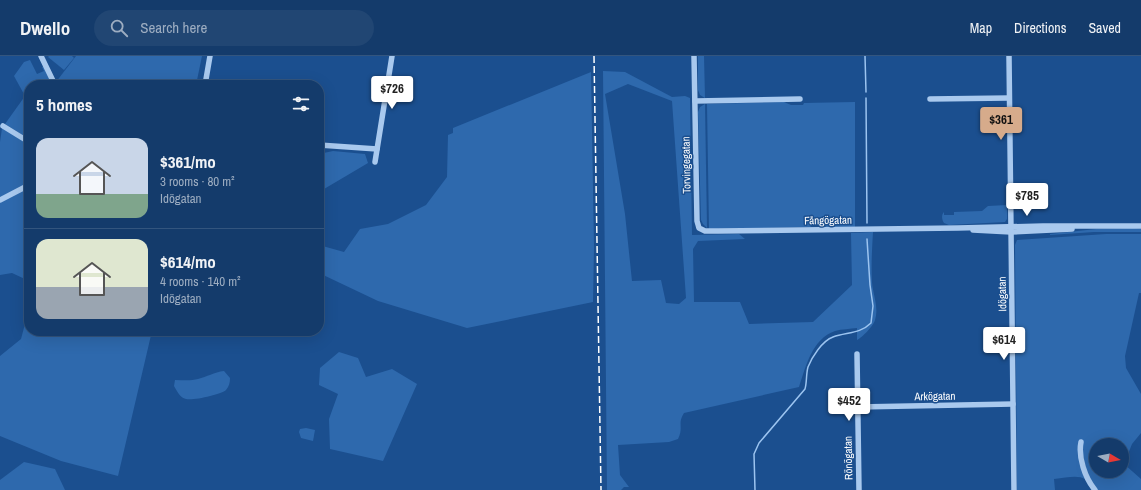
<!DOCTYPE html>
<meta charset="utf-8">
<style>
body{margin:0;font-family:"Archivo Narrow",sans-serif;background:#214673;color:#f1f3f6;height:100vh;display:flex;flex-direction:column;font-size:15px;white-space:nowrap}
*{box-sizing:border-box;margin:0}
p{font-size:13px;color:#9dadc1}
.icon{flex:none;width:22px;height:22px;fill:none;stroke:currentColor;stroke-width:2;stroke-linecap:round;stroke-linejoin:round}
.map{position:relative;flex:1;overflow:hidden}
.panel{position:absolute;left:24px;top:24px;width:300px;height:256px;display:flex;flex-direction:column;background:#143b6b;border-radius:16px;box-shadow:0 4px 16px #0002,0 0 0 1px #33557e}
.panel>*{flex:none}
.needle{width:26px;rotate:100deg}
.controls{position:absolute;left:1089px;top:382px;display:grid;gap:8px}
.controls a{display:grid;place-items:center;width:40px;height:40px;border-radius:50%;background:#143b6b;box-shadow:0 4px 16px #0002,0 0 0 1px #33557e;font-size:20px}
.price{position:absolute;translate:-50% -34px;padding:0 9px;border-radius:4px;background:#fff;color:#222;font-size:13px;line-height:26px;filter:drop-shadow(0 1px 2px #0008)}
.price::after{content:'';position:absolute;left:50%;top:24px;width:12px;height:9px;margin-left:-6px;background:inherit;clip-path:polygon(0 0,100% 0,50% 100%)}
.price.selected{background:#d6ab8b;color:#111}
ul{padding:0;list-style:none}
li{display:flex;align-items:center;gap:12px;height:100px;padding:0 12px}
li+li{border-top:1px solid #33557e}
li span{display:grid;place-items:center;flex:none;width:112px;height:80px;border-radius:12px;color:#555}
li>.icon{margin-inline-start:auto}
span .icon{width:48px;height:48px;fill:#fffc;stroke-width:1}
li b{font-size:17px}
h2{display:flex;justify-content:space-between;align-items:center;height:48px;padding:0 12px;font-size:17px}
header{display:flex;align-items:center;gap:24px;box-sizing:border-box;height:56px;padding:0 20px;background:#143b6b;border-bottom:1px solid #33557e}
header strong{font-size:19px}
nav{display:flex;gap:22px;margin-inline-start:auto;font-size:14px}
.search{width:280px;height:36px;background:#214673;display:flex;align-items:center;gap:10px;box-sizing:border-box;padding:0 14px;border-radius:22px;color:#9dadc1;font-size:15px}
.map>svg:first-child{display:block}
.green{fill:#2e69ad;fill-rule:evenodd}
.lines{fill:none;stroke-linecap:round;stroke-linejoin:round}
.stream{stroke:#9cc4f0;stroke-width:1.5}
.minor{stroke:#a9c9ee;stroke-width:5.5}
.rail{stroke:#fff;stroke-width:1.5;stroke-dasharray:7 3;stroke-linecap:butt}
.labels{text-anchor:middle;stroke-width:3;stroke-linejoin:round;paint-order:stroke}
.street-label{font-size:11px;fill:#fff;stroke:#1b4f8f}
</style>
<header>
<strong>Dwello</strong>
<div class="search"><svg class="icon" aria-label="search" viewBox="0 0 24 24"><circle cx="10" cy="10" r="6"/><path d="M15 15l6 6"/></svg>Search here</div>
<nav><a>Map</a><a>Directions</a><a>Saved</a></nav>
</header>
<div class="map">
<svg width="1141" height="434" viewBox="0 0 1141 434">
<rect width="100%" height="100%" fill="#1b4f8f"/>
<g class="green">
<polygon points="49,0 72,0 74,2 64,14 48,1"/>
<polygon points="76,0 202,0 196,29 58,29 56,26"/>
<polygon points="698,0 704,0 705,42 700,39 698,34"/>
<polygon points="30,4 37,18 44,15 42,11 44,10 53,29 29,29 29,83 5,68 25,40 14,20 24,6"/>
<path d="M603,15L625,16L672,41L685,40L690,42L692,179L739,178L745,183L698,185L693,193L694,246H740L749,268L813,266L852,229L851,177L873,176C872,193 871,210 872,226C873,239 879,251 875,264C874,269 862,282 857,284V272C850,273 842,273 835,275C812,283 806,310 799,331L684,357C677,368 684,371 678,383L669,386L618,389L620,419L629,431H624L621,434H607ZM628,28L672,45L686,242L679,248L666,247L661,224L632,225L625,158L605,38Z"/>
<polygon points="591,16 594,191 593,246 467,272 378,245 319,217 319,189 344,196 360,173 388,168 426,149 447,121 448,79 453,77 453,72"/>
<polygon points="784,46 791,49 803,49 804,47 855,46 855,171 826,171 824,168 813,168 810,171 709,173 707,48"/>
<polygon points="705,48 707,172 703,168 701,164 698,56 700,51"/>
<polygon points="2,72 29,88 29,127 0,142 0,86"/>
<polygon points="333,95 365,98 368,107 319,136 319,98"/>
<polygon points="29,131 29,275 152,275 118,420 61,405 0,380 0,300 21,283 25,268 24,256 27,224 12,217 0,219 0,146"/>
<path d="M1007,149V163L1005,166L949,169L944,167C942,164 941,159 944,156V159H954V156L982,155L988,150Z"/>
<polygon points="1133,172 1141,173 1141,176 1094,176 1050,179 1050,178 1096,173"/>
<path d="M1106,178H1141V237H1139L1125,300L1126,312L1141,338V377L1132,388L1124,408L1141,423V434H1097C1084,416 1074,421 1054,423L1055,434H1017L1015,189L1017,184ZM1096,389H1122V415H1096Z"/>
<polygon points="339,296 358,302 366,321 392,313 417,328 383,405 330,393 329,363 338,338 319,329 320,312"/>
<path d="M224,315L230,322C230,327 229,330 226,334C222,338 193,345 186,343C180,342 177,335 174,330L175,324C183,324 191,325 198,323C207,321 214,316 224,315Z"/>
<polygon points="306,372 315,374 313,385 301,382 299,376 300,373"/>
<polygon points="24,406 55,413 65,434 0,434 0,424"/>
</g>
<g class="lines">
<g class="stream">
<polyline points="865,0 866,36"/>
<polyline points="866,42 867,167"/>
<path d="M755,434L754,398L759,387L805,333C807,326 806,318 808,311C812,301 822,285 833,281C847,276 860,278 871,267L873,250L870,229L867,183"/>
</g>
<g class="minor">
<polyline points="41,0 55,29"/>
<polyline points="694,0 697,165 699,172 705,175 718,175 958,172 1043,170 1141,170"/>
<polyline points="1009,0 1014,434"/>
<polyline points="205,29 210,0"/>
<polyline points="930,43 1009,42"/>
<polyline points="695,45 800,43"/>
<polyline points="3,70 29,86"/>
<polyline points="319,89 377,93"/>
<polyline points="375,106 392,0"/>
<polyline points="0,144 29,129"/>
<polyline points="973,174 1011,176 1072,173"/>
<polyline points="857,298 859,434"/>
<polyline points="858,351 1013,348"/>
<path d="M1081,386C1078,401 1085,422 1095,434"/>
</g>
<polyline class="rail" points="594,0 601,434"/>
</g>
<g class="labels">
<g class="street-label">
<text transform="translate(686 109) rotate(-91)" y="4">Torvingegatan</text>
<text transform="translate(828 164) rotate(-1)" y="4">Fångögatan</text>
<text transform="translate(1002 238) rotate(-91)" y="4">Idögatan</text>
<text transform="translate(935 340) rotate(-1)" y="4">Arkögatan</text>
<text transform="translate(848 402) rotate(-91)" y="4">Rönögatan</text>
</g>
</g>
</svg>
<div class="controls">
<a><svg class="needle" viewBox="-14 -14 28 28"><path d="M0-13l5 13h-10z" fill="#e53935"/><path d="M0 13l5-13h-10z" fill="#9dadc1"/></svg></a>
</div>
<b class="price" style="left:392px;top:54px">$726</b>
<b class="price selected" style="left:1001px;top:85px">$361</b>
<b class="price" style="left:1027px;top:161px">$785</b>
<b class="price" style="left:1004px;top:305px">$614</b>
<b class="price" style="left:849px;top:366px">$452</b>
<section class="panel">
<h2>5 homes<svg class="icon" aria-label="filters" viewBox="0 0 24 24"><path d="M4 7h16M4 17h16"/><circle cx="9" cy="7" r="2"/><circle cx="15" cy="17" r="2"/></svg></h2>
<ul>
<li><span style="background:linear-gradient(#c9d6e8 70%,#7fa58c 0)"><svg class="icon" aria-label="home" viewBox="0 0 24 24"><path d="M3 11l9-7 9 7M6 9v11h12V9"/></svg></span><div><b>$361/mo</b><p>3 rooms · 80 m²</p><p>Idögatan</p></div></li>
<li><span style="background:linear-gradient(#dfe7d0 60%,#9aa5b1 0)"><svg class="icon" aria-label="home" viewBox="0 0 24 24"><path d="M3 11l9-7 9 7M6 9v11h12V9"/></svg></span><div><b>$614/mo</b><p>4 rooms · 140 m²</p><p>Idögatan</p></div></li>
</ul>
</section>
</div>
